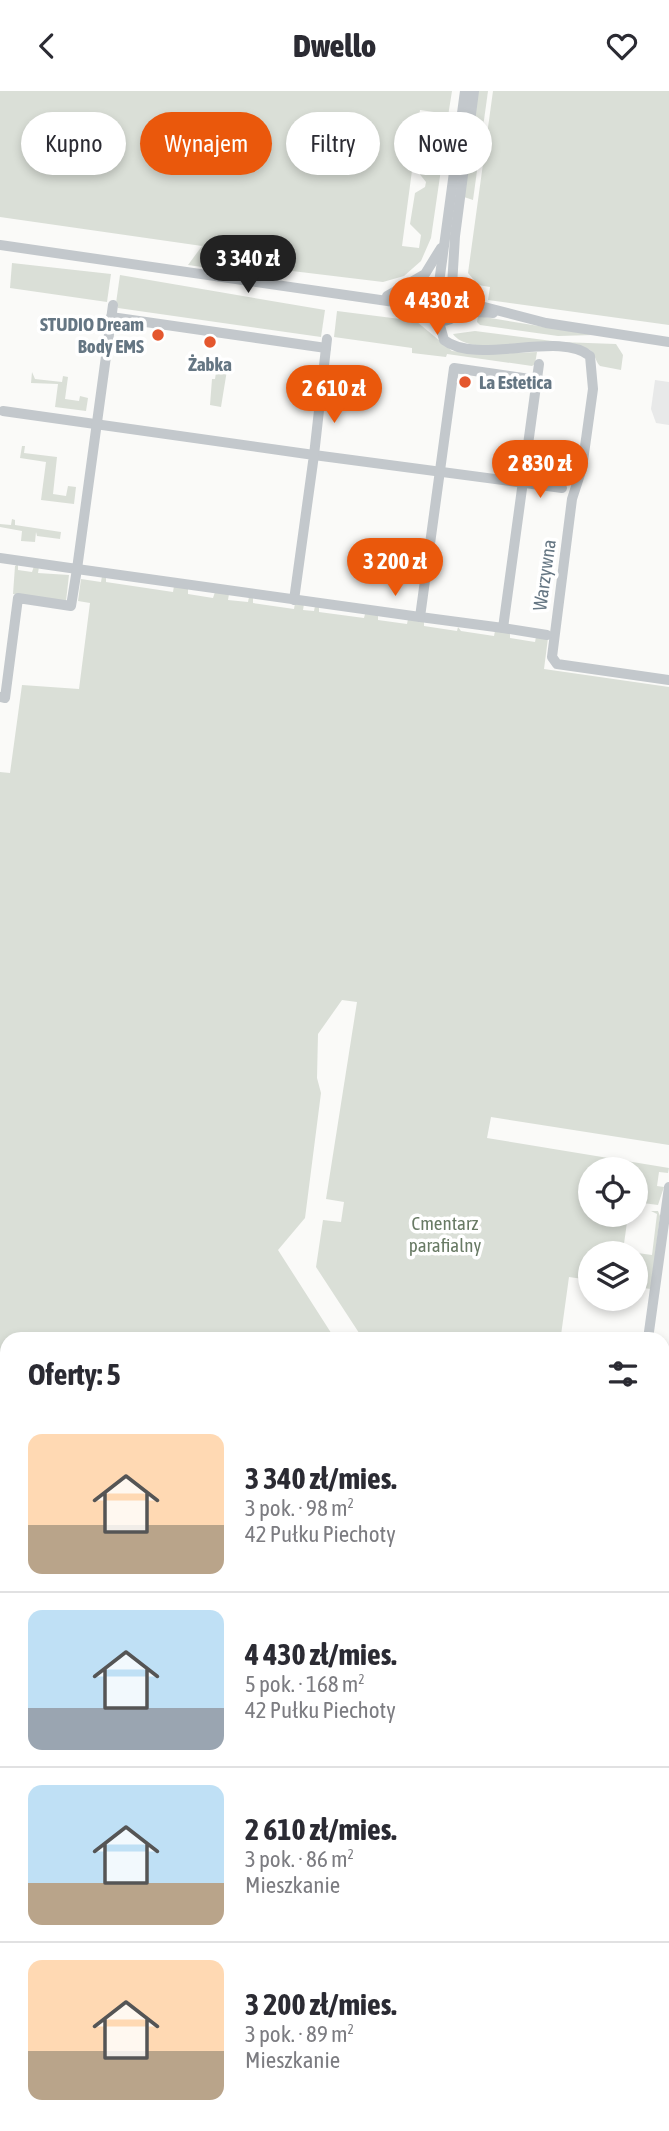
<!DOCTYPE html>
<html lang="pl">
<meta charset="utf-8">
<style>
body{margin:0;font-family:"Asap Condensed",sans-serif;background:#f7f7f7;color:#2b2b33;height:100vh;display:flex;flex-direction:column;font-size:26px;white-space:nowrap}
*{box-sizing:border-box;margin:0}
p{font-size:23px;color:#7c7c81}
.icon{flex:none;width:38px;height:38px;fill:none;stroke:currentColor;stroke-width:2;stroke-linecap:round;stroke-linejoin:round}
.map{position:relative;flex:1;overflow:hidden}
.side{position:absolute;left:0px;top:1241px;width:670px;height:800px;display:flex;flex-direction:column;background:#fff;border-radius:21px 21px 0 0;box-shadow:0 4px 10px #0003}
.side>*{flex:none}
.top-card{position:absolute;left:21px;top:21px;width:628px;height:63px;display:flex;gap:14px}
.controls{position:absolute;left:578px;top:1066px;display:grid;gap:14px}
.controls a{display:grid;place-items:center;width:70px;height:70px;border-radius:50%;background:#fff;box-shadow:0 4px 10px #0003;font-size:35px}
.price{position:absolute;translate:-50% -60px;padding:0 16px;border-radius:24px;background:#ea580c;color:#fff;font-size:23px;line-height:46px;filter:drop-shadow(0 2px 4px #0008)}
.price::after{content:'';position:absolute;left:50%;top:42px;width:21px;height:16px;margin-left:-10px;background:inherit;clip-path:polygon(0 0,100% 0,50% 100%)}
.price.selected{background:#222;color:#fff}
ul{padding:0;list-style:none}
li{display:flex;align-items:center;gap:21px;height:175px;padding:0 28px}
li+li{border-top:2px solid #e1e1e2}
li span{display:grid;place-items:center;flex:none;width:196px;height:140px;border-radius:14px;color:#555}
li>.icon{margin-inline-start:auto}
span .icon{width:84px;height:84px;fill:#fffc;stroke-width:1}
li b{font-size:30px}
h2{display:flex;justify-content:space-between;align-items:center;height:84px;padding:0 28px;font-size:30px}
.pill{padding:0 24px;border-radius:32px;background:#fff;box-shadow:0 4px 10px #0003;font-size:24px;line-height:63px}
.pill.selected{background:#ea580c;color:#fff}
header{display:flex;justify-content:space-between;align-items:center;height:91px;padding:0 28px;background:#fff;font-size:32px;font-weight:800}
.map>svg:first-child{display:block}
.built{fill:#e8e9e9}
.green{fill:#dadfd7}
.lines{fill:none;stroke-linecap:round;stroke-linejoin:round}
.major-casing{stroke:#b5babe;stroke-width:16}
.minor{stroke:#c3c8cc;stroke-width:10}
.major{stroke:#fff;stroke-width:12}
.poi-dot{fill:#e4572e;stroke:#fff;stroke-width:2.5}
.labels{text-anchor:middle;stroke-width:7;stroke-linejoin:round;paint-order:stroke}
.poi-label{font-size:19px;font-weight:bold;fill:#657683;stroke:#fff;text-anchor:end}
.street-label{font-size:19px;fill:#657683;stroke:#fff}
.park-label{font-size:19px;fill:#687a64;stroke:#fff}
</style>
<header><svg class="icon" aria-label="back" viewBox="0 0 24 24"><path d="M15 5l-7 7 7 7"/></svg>Dwello<svg class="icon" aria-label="heart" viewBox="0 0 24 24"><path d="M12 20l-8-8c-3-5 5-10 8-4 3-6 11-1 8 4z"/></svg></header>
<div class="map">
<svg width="669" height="2040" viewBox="0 0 669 2040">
<rect width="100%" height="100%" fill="#fafaf8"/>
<polygon class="built" points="655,289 669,291 669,334 656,332 651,318"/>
<g class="green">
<polygon points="0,0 452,0 445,44 428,42 424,35 426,31 446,34 448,23 420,19 402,155 419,157 421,144 410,133 415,102 425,96 426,91 418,81 422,54 429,49 445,51 431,147 421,170 404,185 383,191 259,176 259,181 237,181 188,174 202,155 0,126"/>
<polygon points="476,0 488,0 473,109 464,106"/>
<polygon points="493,0 669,0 669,234 488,209 490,196 478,194 468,182"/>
<polygon points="12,172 111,183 107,211 10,197"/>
<polygon points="120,184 325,219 321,246 118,217 116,212"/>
<circle cx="441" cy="211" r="13"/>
<polygon points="337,220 416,230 452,260 486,263 537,261 535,273 532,275 447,263 446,266 412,262 412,257 334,246"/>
<polygon points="478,225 594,244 558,245 480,234 477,231"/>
<path d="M475,240L560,251L616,253L623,264L621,279L600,275C594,269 596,261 588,258C557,247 470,268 453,243Z"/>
<polygon points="187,268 228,273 221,316 210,314 212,288 215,288 217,275 186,271"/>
<polygon points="32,281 35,288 62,291 63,285 68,286 65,308 79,310 80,305 88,307 86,320 55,316 58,293 31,292"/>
<polygon points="22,355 25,355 24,362 57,366 53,403 66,405 68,395 76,396 74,413 41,409 46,371 20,367"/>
<polygon points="12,428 15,429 15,434 61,441 60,448 37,445 36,441 35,451 21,450 22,440 0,436 0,433 11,434"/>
<polygon points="18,473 18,479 32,481 34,475 39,476 38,482 69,484 66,510 13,503 15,475"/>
<polygon points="102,485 106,486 106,491 173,501 174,495 188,497 188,503 213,507 215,501 229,503 228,509 248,511 249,506 253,506 253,512 294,518 295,512 304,513 303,519 314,520 315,515 319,516 319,521 364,527 365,523 378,524 378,529 407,533 408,528 424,530 424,535 457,540 458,536 461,540 494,545 495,540 510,542 510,547 535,551 536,546 548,547 544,578 669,596 669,1054 491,1026 487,1047 669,1077 668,1082 659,1081 657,1095 664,1096 658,1114 635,1111 635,1078 590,1078 590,1124 628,1124 623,1160 652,1164 657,1123 651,1120 658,1120 660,1125 651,1198 635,1196 635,1162 590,1162 590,1189 569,1186 561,1244 555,1248 363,1248 316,1176 323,1129 341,1131 344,1111 326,1108 357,911 342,909 318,943 317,987 321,1002 305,1127 278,1159 335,1248 7,1248 7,1663 0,1665 0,681 10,682 22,594 79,598 90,512 78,510 81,488 101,491"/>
<polygon points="7,1727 7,1958 0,1945 0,1733"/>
</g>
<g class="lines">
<g class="major-casing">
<g id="major">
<polyline points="0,1979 7,1989"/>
<polyline points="0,1998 7,2007"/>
<polyline points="32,2034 40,2040"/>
<polyline points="50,2034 58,2040"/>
</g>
</g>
<g class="minor">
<polyline points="0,154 422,215"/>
<circle cx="442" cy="211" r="19"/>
<polyline points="439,192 465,0"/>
<polyline points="452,195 455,145 474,0"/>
<polyline points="391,204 423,204"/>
<polyline points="387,205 425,183 441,157"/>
<polyline points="461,210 546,232 669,251"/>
<polyline points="459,220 493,222"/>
<polyline points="111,226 326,257"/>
<path d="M439,231L444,249C477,275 560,239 590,265L593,298L582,377L572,408L552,566L557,573L669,589"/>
<polyline points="327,248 314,364 562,397"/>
<polyline points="537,289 454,277 420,526 503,537 539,273"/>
<polyline points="3,320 314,364 294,509"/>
<polyline points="0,467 77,478 113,214"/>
<polyline points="503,537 547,544"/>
<polyline points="0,606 5,607 18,507 71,515 77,478 420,526"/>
<polyline points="648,1248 669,1096"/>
<polyline points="663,1300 669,1297"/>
<polyline points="663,1313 669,1310"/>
<polyline points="663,1328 669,1325"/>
<polyline points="663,1540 669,1539"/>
<polyline points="0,1692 7,1690"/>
<polyline points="0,1710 7,1705"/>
<polyline points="663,1712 669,1671"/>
<polyline points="663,1737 669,1738"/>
<polyline points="663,1894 669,1895"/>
<polyline points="613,2034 665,2040"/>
<polyline points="330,2040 331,2034"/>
<polyline points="549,2040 550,2034"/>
</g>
<use href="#major" class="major"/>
</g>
<g class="poi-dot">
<circle cx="158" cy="244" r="7"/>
<circle cx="210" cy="251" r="7"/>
<circle cx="465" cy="291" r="7"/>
</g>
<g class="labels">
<g class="poi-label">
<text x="144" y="240">STUDIO Dream<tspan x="144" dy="22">Body EMS</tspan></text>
<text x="210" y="280" text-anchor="middle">Żabka</text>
<text x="479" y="298" text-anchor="start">La Estetica</text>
</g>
<g class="street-label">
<text transform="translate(544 484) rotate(-82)" y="7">Warzywna</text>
</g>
<g class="park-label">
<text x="445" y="1139">Cmentarz<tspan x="445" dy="22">parafialny</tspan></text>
</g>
</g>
</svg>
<div class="controls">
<a><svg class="icon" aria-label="locate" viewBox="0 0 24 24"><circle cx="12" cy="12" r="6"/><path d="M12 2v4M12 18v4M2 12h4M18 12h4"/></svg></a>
<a><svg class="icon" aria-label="layers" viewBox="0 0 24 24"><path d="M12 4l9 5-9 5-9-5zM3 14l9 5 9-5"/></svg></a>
</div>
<b class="price selected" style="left:248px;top:204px">3 340 zł</b>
<b class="price" style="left:437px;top:246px">4 430 zł</b>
<b class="price" style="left:334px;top:334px">2 610 zł</b>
<b class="price" style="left:540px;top:409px">2 830 zł</b>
<b class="price" style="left:395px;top:507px">3 200 zł</b>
<div class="top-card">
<a class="pill">Kupno</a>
<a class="pill selected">Wynajem</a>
<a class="pill">Filtry</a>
<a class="pill">Nowe</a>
</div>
<section class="side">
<h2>Oferty: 5<svg class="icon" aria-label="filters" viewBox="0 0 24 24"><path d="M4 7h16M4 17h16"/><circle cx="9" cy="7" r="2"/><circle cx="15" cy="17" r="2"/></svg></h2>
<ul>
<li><span style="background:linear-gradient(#ffd9b3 65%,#b9a48a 0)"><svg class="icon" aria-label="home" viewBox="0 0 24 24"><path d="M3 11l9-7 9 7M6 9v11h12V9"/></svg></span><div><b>3 340 zł/mies.</b><p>3 pok. · 98 m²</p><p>42 Pułku Piechoty</p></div></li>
<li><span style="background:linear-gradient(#bfe0f5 70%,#9aa5b1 0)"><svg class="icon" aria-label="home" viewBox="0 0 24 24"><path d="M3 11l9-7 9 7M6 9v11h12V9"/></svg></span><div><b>4 430 zł/mies.</b><p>5 pok. · 168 m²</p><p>42 Pułku Piechoty</p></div></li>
<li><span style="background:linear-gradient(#bfe0f5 70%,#b9a48a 0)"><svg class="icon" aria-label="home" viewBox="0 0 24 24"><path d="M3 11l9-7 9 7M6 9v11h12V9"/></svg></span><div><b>2 610 zł/mies.</b><p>3 pok. · 86 m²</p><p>Mieszkanie</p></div></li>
<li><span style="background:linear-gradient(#ffd9b3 65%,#b9a48a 0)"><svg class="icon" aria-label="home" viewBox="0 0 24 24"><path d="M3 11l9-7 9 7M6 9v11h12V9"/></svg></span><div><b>3 200 zł/mies.</b><p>3 pok. · 89 m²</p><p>Mieszkanie</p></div></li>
</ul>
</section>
</div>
